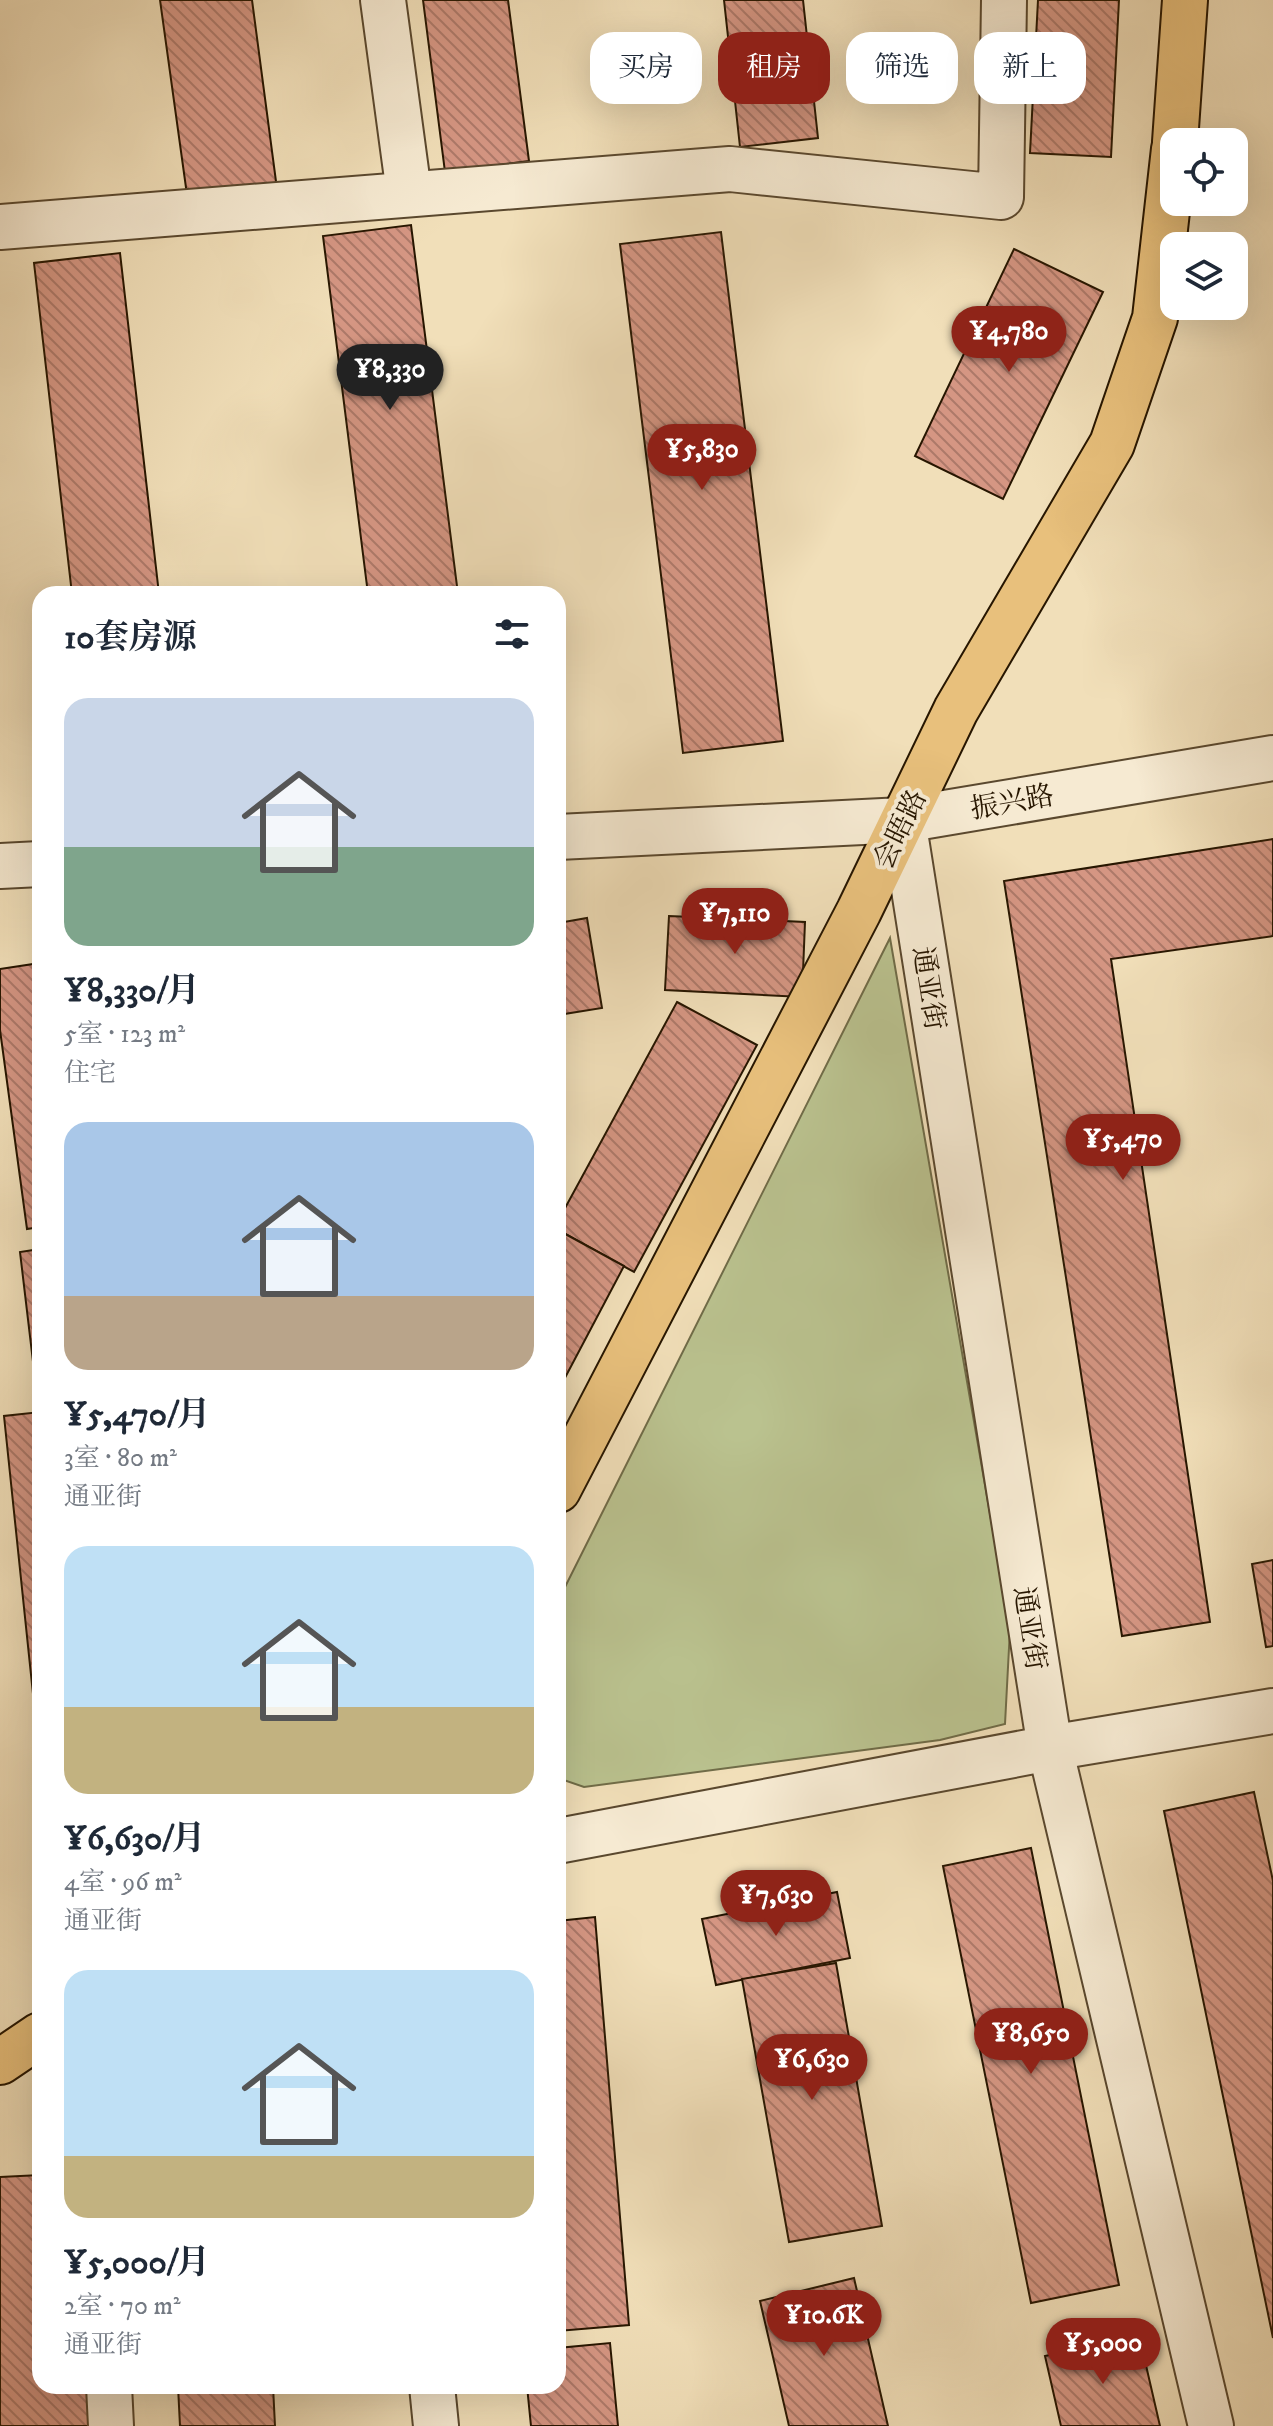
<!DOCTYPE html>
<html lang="zh">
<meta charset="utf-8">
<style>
body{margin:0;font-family:"IM FELL DW Pica","Noto Serif SC",serif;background:#f2f2f3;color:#1f2937;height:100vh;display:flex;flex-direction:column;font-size:30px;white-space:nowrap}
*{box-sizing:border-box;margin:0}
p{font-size:26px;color:#747a83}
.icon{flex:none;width:44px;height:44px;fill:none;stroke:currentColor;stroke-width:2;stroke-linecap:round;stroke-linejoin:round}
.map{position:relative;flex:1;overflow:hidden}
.panel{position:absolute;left:32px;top:586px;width:534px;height:1808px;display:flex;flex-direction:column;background:#fff;border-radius:24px;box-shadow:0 8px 32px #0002}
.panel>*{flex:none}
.hud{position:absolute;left:590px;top:32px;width:562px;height:72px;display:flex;gap:16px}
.tools{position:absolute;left:1160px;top:128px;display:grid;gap:16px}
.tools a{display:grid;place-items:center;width:88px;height:88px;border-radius:16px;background:#fff;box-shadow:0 8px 32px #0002;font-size:40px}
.price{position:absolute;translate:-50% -68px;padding:0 18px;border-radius:28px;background:#8f2418;color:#fff;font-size:26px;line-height:52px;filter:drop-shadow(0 2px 4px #0008)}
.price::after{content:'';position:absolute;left:50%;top:48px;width:24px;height:18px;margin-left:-12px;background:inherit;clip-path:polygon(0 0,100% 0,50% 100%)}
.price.active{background:#222;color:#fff}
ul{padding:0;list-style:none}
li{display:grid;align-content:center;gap:16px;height:424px;padding:0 32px}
li span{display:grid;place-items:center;height:248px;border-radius:24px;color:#555}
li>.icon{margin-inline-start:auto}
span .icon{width:144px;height:144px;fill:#fffc;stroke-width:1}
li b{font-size:34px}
h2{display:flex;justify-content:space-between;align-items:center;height:96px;padding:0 32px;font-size:34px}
.tag{padding:0 28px;border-radius:24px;background:#fff;box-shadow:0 8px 32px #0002;font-size:28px;line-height:72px}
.tag.active{background:#8f2418;color:#fff}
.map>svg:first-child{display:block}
.green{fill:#bac28f;stroke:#706c48;stroke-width:2}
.building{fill:url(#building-back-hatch);stroke:#271600;stroke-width:2}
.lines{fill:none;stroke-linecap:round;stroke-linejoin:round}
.minor-casing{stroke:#5a482e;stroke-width:48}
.major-casing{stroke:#271600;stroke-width:48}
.minor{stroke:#f6ead2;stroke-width:44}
.major{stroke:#e8c07c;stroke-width:44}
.labels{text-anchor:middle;stroke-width:8;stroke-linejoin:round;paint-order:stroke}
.street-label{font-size:28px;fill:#271600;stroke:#f6ead2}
</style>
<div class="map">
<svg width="1273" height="2426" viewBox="0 0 1273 2426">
<defs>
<pattern id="building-back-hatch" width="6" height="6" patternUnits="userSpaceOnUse" patternTransform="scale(2)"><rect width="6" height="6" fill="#d59683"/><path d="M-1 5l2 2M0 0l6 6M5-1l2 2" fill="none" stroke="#ad7969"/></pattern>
</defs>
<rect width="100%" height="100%" fill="#f1dfb9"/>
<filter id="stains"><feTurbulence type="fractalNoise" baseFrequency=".0025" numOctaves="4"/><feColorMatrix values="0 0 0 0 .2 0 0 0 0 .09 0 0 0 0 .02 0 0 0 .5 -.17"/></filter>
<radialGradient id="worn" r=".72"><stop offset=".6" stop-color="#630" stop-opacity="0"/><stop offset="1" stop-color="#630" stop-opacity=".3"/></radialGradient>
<polygon class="green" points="890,938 1010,1629 1005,1724 940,1740 584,1787 558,1778 558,1601"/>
<g class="building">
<polygon points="160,0 252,0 277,189 188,202"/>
<polygon points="423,0 508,0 529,161 445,172"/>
<polygon points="724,0 803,0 818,138 740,147"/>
<polygon points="1038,0 1119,0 1111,157 1030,153"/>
<polygon points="411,225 458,594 368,594 323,236"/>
<polygon points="721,232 783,741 683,753 620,244"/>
<polygon points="1014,249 1103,292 1003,499 915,456"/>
<polygon points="120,253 159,594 72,594 34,263"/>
<polygon points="1273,839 1273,936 1111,959 1210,1622 1122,1636 1004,881"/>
<polygon points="669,916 805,922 802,997 665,990"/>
<polygon points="587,918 602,1008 558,1015 558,923"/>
<polygon points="40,963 40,1227 27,1229 0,1030 0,969"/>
<polygon points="677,1002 757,1045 634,1272 558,1230 558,1221"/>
<polygon points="558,1230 624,1266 558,1391"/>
<polygon points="40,1249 40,1369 34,1370 20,1252"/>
<polygon points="40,1412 40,1761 4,1416"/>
<polygon points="1273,1560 1273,1646 1266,1647 1252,1564"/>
<polygon points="1254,1792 1273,1881 1273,2338 1164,1811"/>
<polygon points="1031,1848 1119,2285 1031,2303 943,1866"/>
<polygon points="837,1892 850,1958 716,1985 702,1919"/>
<polygon points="595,1917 629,2325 558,2331 558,1921"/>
<polygon points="836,1963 882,2226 789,2242 742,1979"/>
<polygon points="40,2175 40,2386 94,2386 96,2426 0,2426 0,2177"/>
<polygon points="854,2278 888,2426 789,2426 760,2301"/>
<polygon points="1139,2335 1160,2426 1061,2426 1045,2356"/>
<polygon points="610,2343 618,2426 531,2426 527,2386 558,2386 558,2348"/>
<polygon points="178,2386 273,2386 275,2426 180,2426"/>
</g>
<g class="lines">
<g class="minor-casing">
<g id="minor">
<polyline points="383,0 409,193"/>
<polyline points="0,227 730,169 1001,197 1004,0"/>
<polyline points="903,820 1050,1748 1211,2426"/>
<polyline points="558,837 903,820 1273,758"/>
<polyline points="0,866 40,864"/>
<polyline points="558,1841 1050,1748 1273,1711"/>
<polyline points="109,2386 111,2426"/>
<polyline points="432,2386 436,2426"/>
</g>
</g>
<g class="major-casing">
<g id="major">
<polyline points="1175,142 1185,0"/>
<polyline points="558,1490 859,911 956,710 1112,444 1155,318 1174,149"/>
<polyline points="0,2062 40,2035"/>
</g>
</g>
<use href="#minor" class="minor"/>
<use href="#major" class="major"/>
</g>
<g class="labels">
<g class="street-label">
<text transform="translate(1012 801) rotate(-10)" y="10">振兴路</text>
<text transform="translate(899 829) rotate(-64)" y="10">会晤路</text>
<text transform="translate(930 988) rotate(81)" y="10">通亚街</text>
<text transform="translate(1031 1628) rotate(81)" y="10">通亚街</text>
</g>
</g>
<rect width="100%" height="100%" filter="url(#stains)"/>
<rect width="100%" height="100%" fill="url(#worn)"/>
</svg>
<div class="tools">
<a><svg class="icon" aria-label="locate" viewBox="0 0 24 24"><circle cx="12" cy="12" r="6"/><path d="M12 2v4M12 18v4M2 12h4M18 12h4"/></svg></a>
<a><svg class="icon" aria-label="layers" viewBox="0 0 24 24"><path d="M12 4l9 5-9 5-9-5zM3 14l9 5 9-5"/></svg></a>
</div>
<b class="price" style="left:1009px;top:374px">¥4,780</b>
<b class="price active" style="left:390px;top:412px">¥8,330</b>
<b class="price" style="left:702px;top:492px">¥5,830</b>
<b class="price" style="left:735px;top:956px">¥7,110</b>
<b class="price" style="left:1123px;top:1182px">¥5,470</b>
<b class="price" style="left:776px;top:1938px">¥7,630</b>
<b class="price" style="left:1031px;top:2076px">¥8,650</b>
<b class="price" style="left:812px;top:2102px">¥6,630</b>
<b class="price" style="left:824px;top:2358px">¥10.6K</b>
<b class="price" style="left:1103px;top:2386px">¥5,000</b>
<div class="hud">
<a class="tag">买房</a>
<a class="tag active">租房</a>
<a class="tag">筛选</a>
<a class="tag">新上</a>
</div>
<section class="panel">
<h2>10套房源<svg class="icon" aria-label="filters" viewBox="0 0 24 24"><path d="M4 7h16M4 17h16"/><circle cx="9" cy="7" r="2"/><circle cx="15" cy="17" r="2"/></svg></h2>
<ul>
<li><span style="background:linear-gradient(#c9d6e8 60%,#7fa58c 0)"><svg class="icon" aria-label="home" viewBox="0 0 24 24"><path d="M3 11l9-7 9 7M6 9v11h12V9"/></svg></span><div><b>¥8,330/月</b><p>5室 · 123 m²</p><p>住宅</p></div></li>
<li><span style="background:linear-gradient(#a9c7e8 70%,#b9a48a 0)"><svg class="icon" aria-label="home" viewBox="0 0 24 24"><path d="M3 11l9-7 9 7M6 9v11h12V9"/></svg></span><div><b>¥5,470/月</b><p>3室 · 80 m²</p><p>通亚街</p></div></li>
<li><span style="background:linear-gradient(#bfe0f5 65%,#c2b280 0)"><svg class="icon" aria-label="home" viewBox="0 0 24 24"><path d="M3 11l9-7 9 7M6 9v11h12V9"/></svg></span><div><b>¥6,630/月</b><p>4室 · 96 m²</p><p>通亚街</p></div></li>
<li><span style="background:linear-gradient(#bfe0f5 75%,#c2b280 0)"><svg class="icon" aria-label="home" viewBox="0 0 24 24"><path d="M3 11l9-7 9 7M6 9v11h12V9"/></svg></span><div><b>¥5,000/月</b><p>2室 · 70 m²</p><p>通亚街</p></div></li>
</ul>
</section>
</div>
